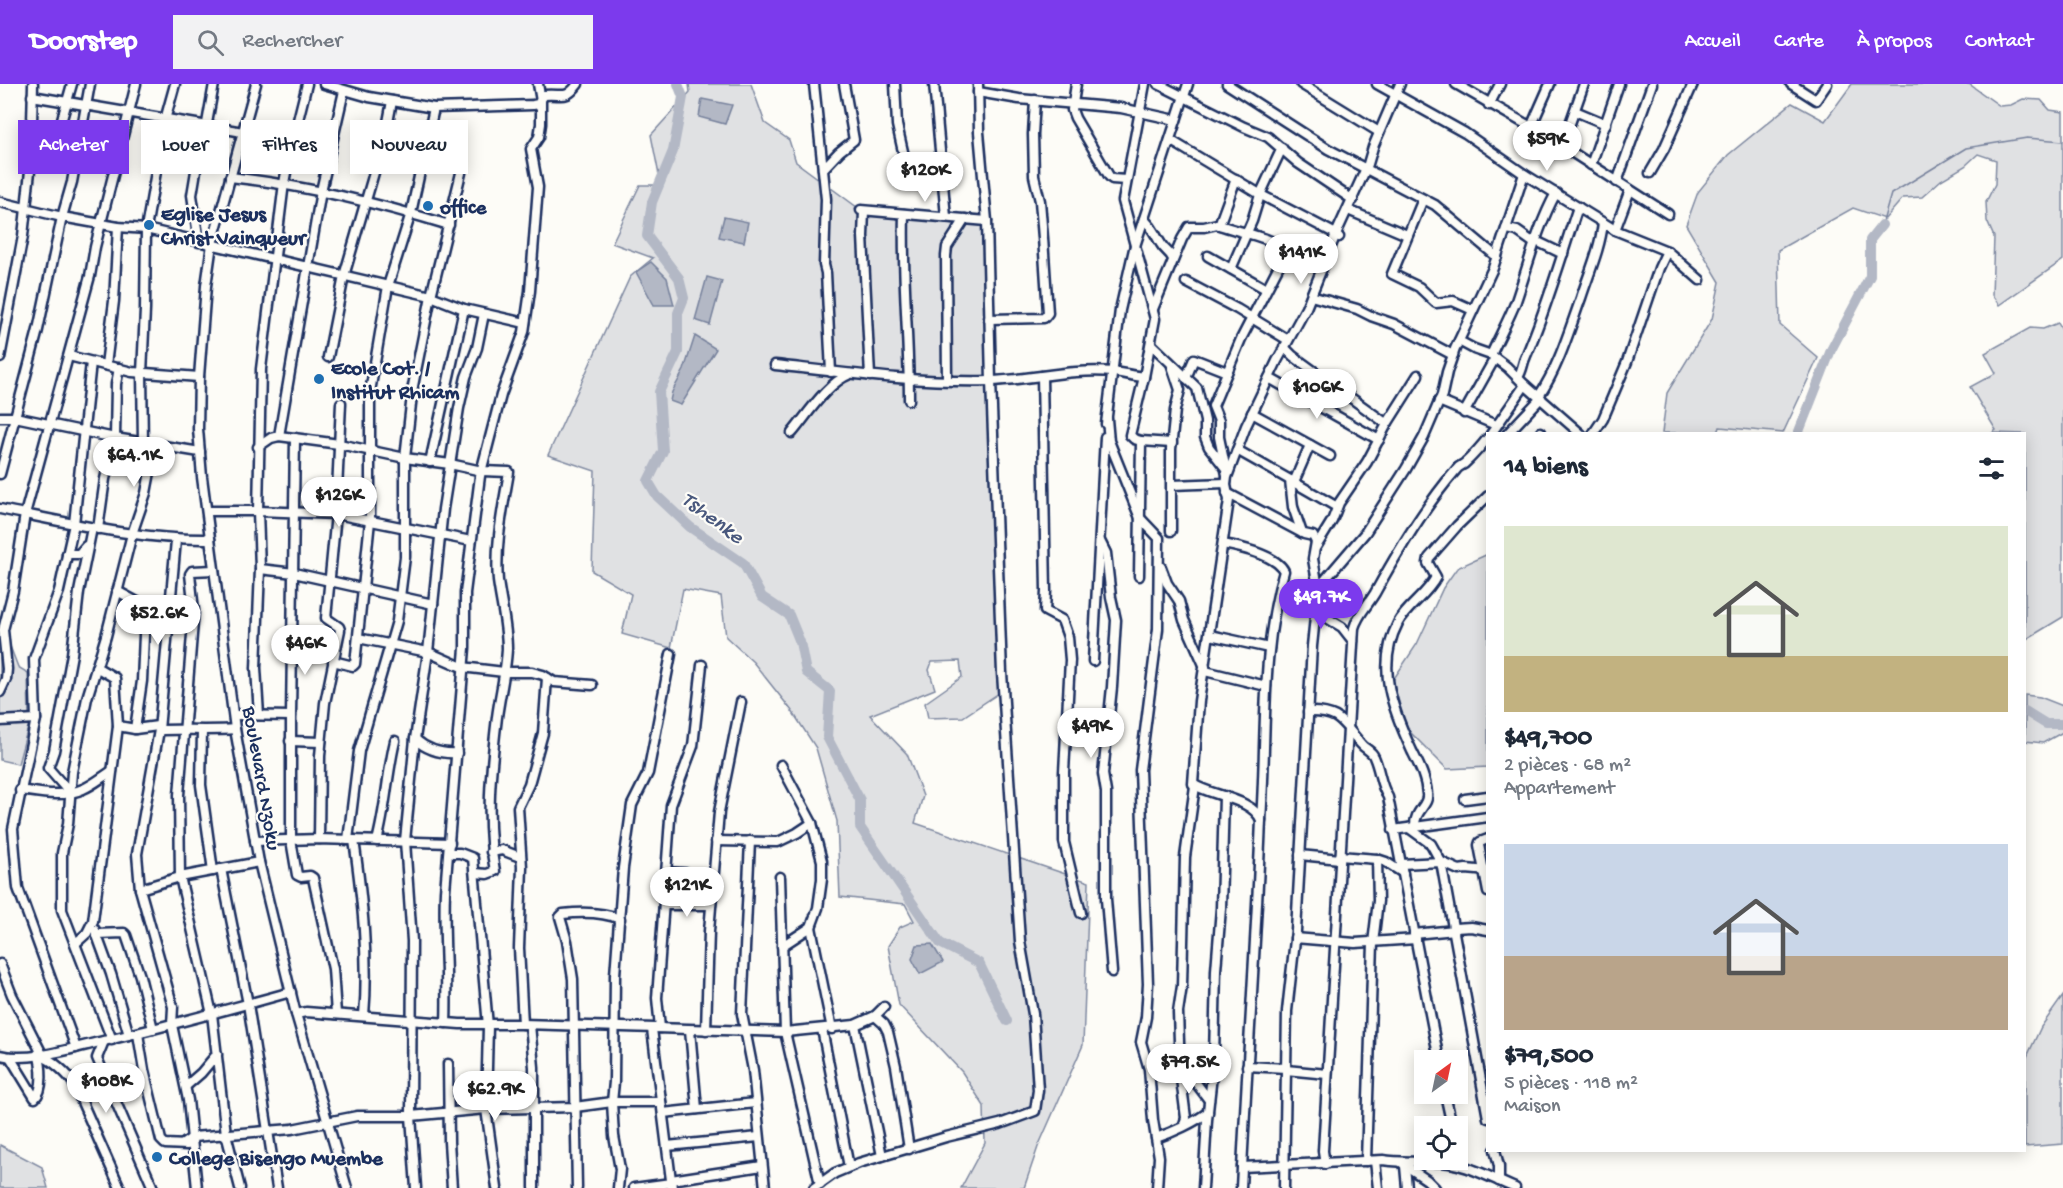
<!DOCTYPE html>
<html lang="fr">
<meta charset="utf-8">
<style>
body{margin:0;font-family:"Gochi Hand",sans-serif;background:#f2f2f3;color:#1f2937;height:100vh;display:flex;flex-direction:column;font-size:22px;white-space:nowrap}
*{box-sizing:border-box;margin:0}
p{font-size:20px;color:#747a83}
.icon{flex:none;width:33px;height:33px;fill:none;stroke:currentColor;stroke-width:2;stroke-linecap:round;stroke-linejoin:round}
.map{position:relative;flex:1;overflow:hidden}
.drawer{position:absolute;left:1486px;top:348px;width:540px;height:720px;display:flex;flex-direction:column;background:#fff;border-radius:0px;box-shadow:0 3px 15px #0003}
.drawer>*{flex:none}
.hud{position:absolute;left:18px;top:36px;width:570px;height:54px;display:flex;gap:12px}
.needle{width:39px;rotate:33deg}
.buttons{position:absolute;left:1414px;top:966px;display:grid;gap:12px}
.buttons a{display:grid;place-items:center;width:54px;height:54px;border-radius:0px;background:#fff;box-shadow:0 3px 15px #0003;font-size:30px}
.price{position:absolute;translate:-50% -51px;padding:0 14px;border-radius:21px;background:#fff;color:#222;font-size:20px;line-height:39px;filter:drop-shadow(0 2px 3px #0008)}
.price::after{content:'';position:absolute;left:50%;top:36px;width:18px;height:14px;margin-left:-9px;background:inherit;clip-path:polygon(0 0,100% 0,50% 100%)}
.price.active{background:#7c3aed;color:#fff}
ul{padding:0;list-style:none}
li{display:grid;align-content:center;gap:12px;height:318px;padding:0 18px}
li span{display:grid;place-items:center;height:186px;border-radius:0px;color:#555}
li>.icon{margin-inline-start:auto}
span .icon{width:108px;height:108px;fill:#fffc;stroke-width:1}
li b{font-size:26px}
h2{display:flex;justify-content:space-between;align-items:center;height:72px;padding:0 18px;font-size:26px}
.pill{padding:0 21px;border-radius:0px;background:#fff;box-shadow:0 3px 15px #0003;font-size:21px;line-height:54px}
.pill.active{background:#7c3aed;color:#fff}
header{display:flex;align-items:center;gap:36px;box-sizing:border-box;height:84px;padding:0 30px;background:#7c3aed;color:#fff}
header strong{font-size:28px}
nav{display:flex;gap:33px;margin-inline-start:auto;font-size:21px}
.search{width:420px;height:54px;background:#f2f2f3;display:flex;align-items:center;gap:15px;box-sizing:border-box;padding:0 21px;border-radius:0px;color:#747a83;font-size:22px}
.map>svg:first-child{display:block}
.green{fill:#e0e1e3;stroke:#7e88a0;stroke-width:1.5}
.water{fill:#b3b8c5;stroke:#76819c;stroke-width:1.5}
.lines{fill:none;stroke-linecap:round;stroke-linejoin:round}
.stream{stroke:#76819c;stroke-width:1.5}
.river{stroke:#b3b8c5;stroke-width:10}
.minor-casing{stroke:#1b2f5e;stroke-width:13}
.minor{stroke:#fdfcf7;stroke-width:8}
.poi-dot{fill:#1f6fb2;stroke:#fdfcf7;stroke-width:2}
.labels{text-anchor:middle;stroke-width:4.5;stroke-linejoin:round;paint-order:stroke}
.poi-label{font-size:21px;font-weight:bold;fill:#1b2f5e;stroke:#fdfcf7;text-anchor:start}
.street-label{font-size:21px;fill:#1b2f5e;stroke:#fdfcf7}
.water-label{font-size:22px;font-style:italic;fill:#49587d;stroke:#fdfcf7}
</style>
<header>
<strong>Doorstep</strong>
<div class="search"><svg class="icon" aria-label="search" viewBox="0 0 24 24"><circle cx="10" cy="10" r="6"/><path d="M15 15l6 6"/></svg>Rechercher</div>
<nav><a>Accueil</a><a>Carte</a><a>À propos</a><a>Contact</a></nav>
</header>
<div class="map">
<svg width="2063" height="1104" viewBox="0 0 2063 1104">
<rect width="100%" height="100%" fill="#fdfcf7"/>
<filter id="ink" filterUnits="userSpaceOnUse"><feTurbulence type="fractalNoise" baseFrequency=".0167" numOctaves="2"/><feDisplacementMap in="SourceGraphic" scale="12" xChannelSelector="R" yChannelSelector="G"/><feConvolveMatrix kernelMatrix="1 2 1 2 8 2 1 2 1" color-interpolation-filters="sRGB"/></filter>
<g filter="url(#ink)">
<g class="green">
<polygon points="689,0 751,0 765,39 789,56 796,78 861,126 987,137 1002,589 999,609 963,633 928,634 925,619 962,593 960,577 932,578 929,586 935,605 870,631 907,670 923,712 915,739 1089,798 1083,961 1038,1063 1024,1104 961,1104 985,1059 984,1022 962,988 899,921 888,862 900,843 914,837 905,820 840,813 837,737 816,664 792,627 753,578 726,553 721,512 683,505 671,564 622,550 631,510 592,487 595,387 548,371 630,193 653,174 612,159 640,101 661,101 651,51 690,8"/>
<polygon points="1852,0 1969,0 2000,22 2011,21 2023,15 2041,16 2050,26 2063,28 2063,176 1999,221 1992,211 1994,153 1987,137 1986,118 1995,100 1996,76 1978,70 1965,82 1941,96 1922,113 1903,114 1885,135 1853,124 1778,166 1780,241 1818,274 1783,349 1720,343 1718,349 1662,349 1667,309 1712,235 1720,198 1686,141 1698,108 1728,71 1792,19 1825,37"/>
<polygon points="2058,239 2063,248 2063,533 2025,556 2025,350 1992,349 1996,346 1970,303 1996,289 1985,269 2030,244 2043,245"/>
<polygon points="1488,470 1488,683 1447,685 1406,644 1393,596 1417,560 1443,504 1457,484"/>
<polygon points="0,536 18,583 28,589 29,639 18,680 0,676"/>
<polygon points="2025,611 2040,613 2063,622 2063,648 2043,659 2025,657"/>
<polygon points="2063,912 2063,1060 2025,1063 2025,977 2041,943"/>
<polygon points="0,1061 42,1083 48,1104 0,1104"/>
</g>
<g class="water">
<polygon points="702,15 732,21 725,40 699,33"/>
<polygon points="724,133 748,138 744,158 719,153"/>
<polygon points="651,178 667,194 674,221 654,221 636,188"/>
<polygon points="707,193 722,197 710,241 695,236"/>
<polygon points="695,252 716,265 681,321 670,317 672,308 684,286"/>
<polygon points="932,860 943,878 920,890 912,875 917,861"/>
</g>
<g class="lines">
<polyline class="stream" points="1882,141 1891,110 1966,64 2027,54 2063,57"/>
<g class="river">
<polyline points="678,0 683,13 673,67 652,118 647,152 679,194 684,214 678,229 678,268 659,308 663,367 648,397 657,412 690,443 743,479 762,513 789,531 800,558 806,588 830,607 827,653 860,716 860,743 940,859 979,879 1007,937"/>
<polyline points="1798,350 1831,266 1870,192 1870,156 1882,141"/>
<polyline points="2025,627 2046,640 2063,640"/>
</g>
<g class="minor-casing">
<g id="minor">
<polyline points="256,0 212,160 206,202 199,293 198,345 202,393 235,645 259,778 296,930 347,1104"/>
<path d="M324,0L369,13L434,24L533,21L538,20L544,11C563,9 565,17 578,0"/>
<polyline points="814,0 826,115 824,181 826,189 831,288"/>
<polyline points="895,0 897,41 904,72"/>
<polyline points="934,0 946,133"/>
<polyline points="1076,0 1072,26 1075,34 1109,92 1112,95 1126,96"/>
<polyline points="1158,0 1244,43 1268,53 1298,79 1353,116"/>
<polyline points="1227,0 1328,65 1435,121 1497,173"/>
<polyline points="1301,0 1379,48"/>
<polyline points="1377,0 1465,49 1524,90 1615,146 1667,167 1700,196"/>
<polyline points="1456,0 1531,43 1536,51 1562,62 1668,130"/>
<polyline points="1791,0 1816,16 1827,0"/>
<polyline points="978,8 1019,15 1121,24 1176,36"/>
<polyline points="32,12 243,48"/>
<polyline points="1489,21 1500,0"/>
<polyline points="1575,27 1606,40"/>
<polyline points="1531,43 1550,0"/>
<polyline points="32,54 56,56 72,0"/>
<path d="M1170,56L1263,112L1336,150L1306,224L1277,277L1246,342L1227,393L1226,401L1229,416L1199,617L1193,700C1210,712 1252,714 1261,736C1256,859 1247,981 1241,1104"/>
<polyline points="1562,62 1584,0"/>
<polyline points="1591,81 1619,0"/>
<polyline points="823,85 839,68 854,56 844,0"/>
<polyline points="1650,89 1664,65 1693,0"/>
<path d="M230,93C304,101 377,119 449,141"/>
<polyline points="1617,98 1652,0"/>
<polyline points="1423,115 1392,190 1419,203 1436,219 1453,217 1473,226"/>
<polyline points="0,118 62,133 118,143 146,145 431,212 464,225 525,239"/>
<polyline points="861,126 987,137"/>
<polyline points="1348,126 1407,151"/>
<polyline points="864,127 863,152 870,292"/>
<path d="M904,130C902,193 909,254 909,316"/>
<path d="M1144,135C1154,145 1154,149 1161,160C1164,166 1170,168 1173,175"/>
<polyline points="1219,141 1236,95"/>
<polyline points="1507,145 1517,147 1534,159"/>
<polyline points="1615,146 1630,106"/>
<polyline points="1339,153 1336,150 1368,80 1373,63 1400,0"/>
<polyline points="1534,156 1563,170"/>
<polyline points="199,158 192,111 197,81 203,62 214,0"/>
<polyline points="1208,172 1266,205"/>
<polyline points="1231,185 1252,137 1260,111 1282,64"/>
<polyline points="1186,198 1237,225 1288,256"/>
<polyline points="1311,212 1357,225 1371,232 1394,240 1453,271"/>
<path d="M1153,225L1182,155L1189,143H1204L1217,140C1240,149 1266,151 1287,166L1241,255L1213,322L1219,337V353L1227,391"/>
<polyline points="989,235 1044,234 1048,229 1043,154 1040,117 1034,92 1033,50 1035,16"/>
<polyline points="1459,257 1474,265 1491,271 1507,283 1525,301 1581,350"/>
<polyline points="1151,260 1197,304 1205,337 1205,353 1209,363 1224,382"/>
<polyline points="1284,263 1293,272 1387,340"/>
<path d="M1491,271C1499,253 1509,235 1516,217C1529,179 1537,144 1556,109"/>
<polyline points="69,272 132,288 199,293"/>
<polyline points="328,273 344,192 387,44 392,17"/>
<polyline points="0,274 23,152 31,78 33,0"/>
<polyline points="106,281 114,217 118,143"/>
<path d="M775,281C846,289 918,299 990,297C1030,296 1072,284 1113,288C1123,289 1134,292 1144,293"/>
<polyline points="1042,292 1046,507 1045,527 1062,536 1068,553 1070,576 1064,688 1064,758 1081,829"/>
<path d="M1518,293C1523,286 1522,280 1526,272C1547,224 1561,173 1578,123"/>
<polyline points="1186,294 1194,275 1227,288"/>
<polyline points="1269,294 1379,356"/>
<polyline points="947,296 946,172 947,163 965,135"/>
<path d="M1539,312C1559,282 1569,247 1581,214C1589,189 1600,165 1603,139"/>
<polyline points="1439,317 1496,341"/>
<polyline points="1252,329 1330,372"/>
<polyline points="1464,329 1495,274"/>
<polyline points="0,333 15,333 115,354 200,368"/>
<polyline points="1107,335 1109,357 1140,434 1159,454 1158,545 1140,686 1148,900 1146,933 1141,958 1149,985 1153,1036 1159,1073 1157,1104"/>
<polyline points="1106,340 1120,226 1134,165 1188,0"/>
<path d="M792,349C808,330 827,299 850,290"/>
<polyline points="1508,349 1541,314"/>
<polyline points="1491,350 1525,301"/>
<polyline points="1540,350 1541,348"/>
<polyline points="1593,350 1603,335 1627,278 1659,184 1667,167"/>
<polyline points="279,352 321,107 344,7"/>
<polyline points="295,354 291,632 291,756 297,791 301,793 310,792 313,794 333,885 336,930"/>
<polyline points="1141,357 1172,359"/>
<polyline points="143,359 142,289 145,226 146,145 165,36 175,0"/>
<path d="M258,363L271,354L279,352L339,360L405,374L450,380L482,387L509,388C503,424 495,460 498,497C501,519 507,542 507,565C506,587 500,610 497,633C491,684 485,736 495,787L487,790L475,789"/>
<polyline points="1237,366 1290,396 1293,423 1302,449"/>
<polyline points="430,378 464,225"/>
<polyline points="0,390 38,246 62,133 72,98 90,0"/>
<polyline points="1290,396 1337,423"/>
<polyline points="1294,398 1310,361"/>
<polyline points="1172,401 1226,399"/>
<polyline points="1227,409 1304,450 1313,452 1316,458 1313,475 1318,504 1312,562 1296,847 1287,927 1284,1104"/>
<path d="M0,425C70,439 139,456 210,455"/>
<polyline points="207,427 258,427 336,430 471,457"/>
<polyline points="98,445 105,395 115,354 116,300 119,284"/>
<polyline points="1171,447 1171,365 1175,326 1180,306 1172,282"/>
<polyline points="176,456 159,646 137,770 140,805 173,923 172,941 188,1016 197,1104"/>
<polyline points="1100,457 1106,469 1111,513 1116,536 1112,603 1103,690 1106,708 1106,815 1112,888"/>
<path d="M1223,460C1239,463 1276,471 1284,487C1260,568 1267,653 1261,736"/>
<polyline points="1316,463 1332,437 1339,419 1367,378 1387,340 1418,291"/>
<polyline points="67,470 79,470 86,462"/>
<polyline points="1161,483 1167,499 1179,517 1184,536 1205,583"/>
<polyline points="260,485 294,489 433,520"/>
<polyline points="214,486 192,487 190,490 194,526 179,711 180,793 212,930 226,1050 240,1104"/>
<polyline points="1139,492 1141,357 1134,355 1130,351 1144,293 1155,235 1123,117 1145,0"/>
<polyline points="1318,504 1365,449 1406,385 1424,353 1442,311 1447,288 1455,265 1493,184 1524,90"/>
<polyline points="117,507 139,519 145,528 142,597 135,645"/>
<polyline points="1317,515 1327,534 1342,543 1353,557"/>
<polyline points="1210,551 1269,564"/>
<polyline points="358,554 428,568 462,583 504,588 532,588 543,591 554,598 592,601"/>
<polyline points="333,577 353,582 355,580 370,437 370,308 388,202 411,129 434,24"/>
<polyline points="1093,577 1105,353"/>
<polyline points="1205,587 1266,602"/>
<polyline points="0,608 6,595 7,585 3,546 13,507 25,430 90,192 95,163 136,0"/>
<path d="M1308,628C1341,627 1342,639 1361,660C1365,665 1372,667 1374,673C1380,686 1380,701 1388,713L1439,976"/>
<polyline points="234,631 291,632"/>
<polyline points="259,631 256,584 260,485 258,427 261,285 284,99 290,68 307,0"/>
<polyline points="0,637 36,635"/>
<polyline points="118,642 135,645 158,642"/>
<path d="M159,646C184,645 210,647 235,645"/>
<polyline points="202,647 201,701 213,787"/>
<path d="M415,655C427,666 441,670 457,669"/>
<polyline points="290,657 321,658"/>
<polyline points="781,681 812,739 822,777 822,795 818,824 811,843 832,945"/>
<path d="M20,706C41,709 63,714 83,705C93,701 102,693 112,687"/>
<polyline points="69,708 48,684 54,667 72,570 79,508 92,444"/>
<polyline points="1465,715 1488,712"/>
<path d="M1415,743C1414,726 1429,722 1427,710C1426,694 1419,681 1412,667C1393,626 1375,583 1398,539C1407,522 1427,511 1436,493L1428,479L1429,474L1457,442L1488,412"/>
<polyline points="1409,744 1431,760 1441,778 1488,1034"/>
<polyline points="1393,746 1488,733"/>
<polyline points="319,755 320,672 325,619 340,546 339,543 326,534 336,430 341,319"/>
<polyline points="1488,755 1480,758 1479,761 1488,808"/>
<polyline points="348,756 359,667 397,537 405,473 405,374 413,302 431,212 461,89"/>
<path d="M354,756C362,813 369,875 364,932"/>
<polyline points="255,757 319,755 450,759"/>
<path d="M377,757C386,724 387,690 395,657"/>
<polyline points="716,757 778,758 797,749 812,739"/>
<polyline points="750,757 742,930 753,986 765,1104"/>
<polyline points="491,768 502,766 520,773"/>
<polyline points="449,769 460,769 473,774 488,942 486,1025 497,1104"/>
<polyline points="1300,771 1340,775"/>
<polyline points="1340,772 1377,775 1386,778 1403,789"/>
<polyline points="1401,780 1441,778 1459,786 1466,785 1488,787"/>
<polyline points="221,785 248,920 277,1104"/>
<polyline points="666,788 713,791"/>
<polyline points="780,793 785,948 820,1100"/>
<polyline points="140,805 180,793 259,778"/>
<polyline points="664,821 711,821"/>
<polyline points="1455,844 1471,843 1488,846"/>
<polyline points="95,846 111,890 129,951"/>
<polyline points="96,850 124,849 126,851 140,892 153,945"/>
<polyline points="1414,850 1455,846"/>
<polyline points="1295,854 1355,859 1416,855"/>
<polyline points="76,859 87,849 93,837 118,642 115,594 96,583"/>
<polyline points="782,862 811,843"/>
<polyline points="0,880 12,911 42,970"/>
<polyline points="296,930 306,928 460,940 523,940 785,948 855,941 875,932 884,923"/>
<polyline points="875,932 884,940 888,948 896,982 909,1065"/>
<path d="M446,939C448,895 443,851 445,807L465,564V509L480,392L501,311L524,248L530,207L538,103L531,65L539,53L541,40V17L538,0"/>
<polyline points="523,940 519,864 522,783 518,723 529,700 543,649 547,594"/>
<polyline points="530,941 534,983 534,1104"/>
<polyline points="855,941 882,1072"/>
<polyline points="660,944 657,914 671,721 693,662 702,581"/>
<polyline points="652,945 672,1104"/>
<polyline points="822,945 849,1083"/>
<polyline points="690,946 697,1025"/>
<polyline points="706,946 709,847 719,728 741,618"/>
<polyline points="138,950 144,986 161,1056 165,1060 187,1061"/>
<polyline points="112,956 62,826 62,769 68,740 72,688 87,614 106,552 132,450 146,409 155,362"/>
<polyline points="104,957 97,974 153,1104"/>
<polyline points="76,964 18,804 13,745 36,635 34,575 59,507 74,440 91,278"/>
<path d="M0,971C27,978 67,966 95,959C161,944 226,926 291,908"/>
<path d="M10,973L35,1014C44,1006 42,981 38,970"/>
<path d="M40,973C49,972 69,991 74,1000L120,1104"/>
<polyline points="448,980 449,1058 452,1104"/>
<polyline points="1247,982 1286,984"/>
<polyline points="1286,986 1327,990"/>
<polyline points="1180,989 1190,991 1209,1016"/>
<polyline points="186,1002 201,989 217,970"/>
<polyline points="1445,1010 1452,1042"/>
<polyline points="663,1029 755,1019"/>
<polyline points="1184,1040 1186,1034 1180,987 1178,928 1182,902 1185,773 1195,702"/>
<path d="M1156,1054C1171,1049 1196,1038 1208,1028"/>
<polyline points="183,1060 193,1053 292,1045 357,1032 411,1032 486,1025 575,1023 612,1018 661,1018"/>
<polyline points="667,1062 759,1053"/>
<polyline points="1495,1066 1499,1082 1499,1097"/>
<polyline points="1366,1077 1373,859 1378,817 1377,775"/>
<polyline points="1375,1077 1378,1104"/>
<polyline points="1402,1079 1427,1096 1435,1104"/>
<path d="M1325,1080L1323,1067L1354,544C1358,530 1368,521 1375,509C1398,467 1424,423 1456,386C1459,381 1463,382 1466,378C1474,371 1481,362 1488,354"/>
<polyline points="1405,1082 1407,1104"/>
<path d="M1242,1083L1383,1076C1406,1080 1431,1075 1454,1080C1475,1084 1495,1096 1515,1104"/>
<polyline points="671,1096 762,1082"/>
<polyline points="416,1104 411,1032 412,857 405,757 415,655 428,568 443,425 459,324 466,293 477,264 484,230"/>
<path d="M577,1104L573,895L567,857L560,833L563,830C581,828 603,828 620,835"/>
<polyline points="618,1104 620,1085 614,1052 612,1018 614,998 615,891 623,784 632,721 648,689 671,570"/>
<polyline points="634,1104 671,1099"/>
<polyline points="814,1104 835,1089 859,1079 946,1053 1000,1040 1035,1027 1038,1006 1033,930 1020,857 1002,589 991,297 987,137 979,48 978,0"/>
<polyline points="1203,1104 1207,1036 1214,974 1216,886 1221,824 1224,712"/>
</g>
</g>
<use href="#minor" class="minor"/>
</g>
</g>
<g class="poi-dot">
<circle cx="428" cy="122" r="6"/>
<circle cx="149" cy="141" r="6"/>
<circle cx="319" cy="295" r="6"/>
<circle cx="157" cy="1073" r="6"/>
</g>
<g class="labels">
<g class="poi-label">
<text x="440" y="129">office</text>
<text x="161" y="136">Eglise Jesus<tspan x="161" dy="24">Christ Vainqueur</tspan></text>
<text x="331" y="290">Ecole Cot. /<tspan x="331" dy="24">Institut Rhicam</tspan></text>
<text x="169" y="1080">College Bisengo Muembe</text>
</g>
<g class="street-label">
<text transform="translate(263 694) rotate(80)" y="7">Boulevard Nzoku</text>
</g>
<g class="water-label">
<text transform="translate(714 432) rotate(37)" y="8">Tshenke</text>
</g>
</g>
</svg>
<div class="buttons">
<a><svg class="needle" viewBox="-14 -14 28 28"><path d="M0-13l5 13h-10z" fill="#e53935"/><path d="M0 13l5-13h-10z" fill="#747a83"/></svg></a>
<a><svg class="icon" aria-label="locate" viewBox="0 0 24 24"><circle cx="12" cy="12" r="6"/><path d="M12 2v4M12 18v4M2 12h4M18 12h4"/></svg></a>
</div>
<b class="price" style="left:1547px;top:88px">$59K</b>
<b class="price" style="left:925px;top:119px">$120K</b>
<b class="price" style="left:1301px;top:201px">$141K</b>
<b class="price" style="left:1317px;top:336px">$106K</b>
<b class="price" style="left:134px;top:404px">$64.1K</b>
<b class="price" style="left:339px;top:444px">$126K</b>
<b class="price active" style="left:1321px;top:546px">$49.7K</b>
<b class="price" style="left:158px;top:562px">$52.6K</b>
<b class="price" style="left:305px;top:592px">$46K</b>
<b class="price" style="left:1091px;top:675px">$49K</b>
<b class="price" style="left:687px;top:834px">$121K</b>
<b class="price" style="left:1189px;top:1011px">$79.5K</b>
<b class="price" style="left:106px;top:1030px">$108K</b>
<b class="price" style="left:495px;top:1038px">$62.9K</b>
<div class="hud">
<a class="pill active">Acheter</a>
<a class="pill">Louer</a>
<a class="pill">Filtres</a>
<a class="pill">Nouveau</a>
</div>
<section class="drawer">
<h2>14 biens<svg class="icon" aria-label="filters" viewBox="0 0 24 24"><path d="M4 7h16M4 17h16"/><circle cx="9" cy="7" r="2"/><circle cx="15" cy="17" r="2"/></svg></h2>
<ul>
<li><span style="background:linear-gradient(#dfe7d0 70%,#c2b280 0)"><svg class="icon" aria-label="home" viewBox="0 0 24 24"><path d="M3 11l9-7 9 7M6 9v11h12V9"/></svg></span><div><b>$49,700</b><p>2 pièces · 68 m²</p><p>Appartement</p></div></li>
<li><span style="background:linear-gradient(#c9d6e8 60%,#b9a48a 0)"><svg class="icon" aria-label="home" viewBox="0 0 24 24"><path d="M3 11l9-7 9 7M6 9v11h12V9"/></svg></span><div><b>$79,500</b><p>5 pièces · 118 m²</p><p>Maison</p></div></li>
</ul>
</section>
</div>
